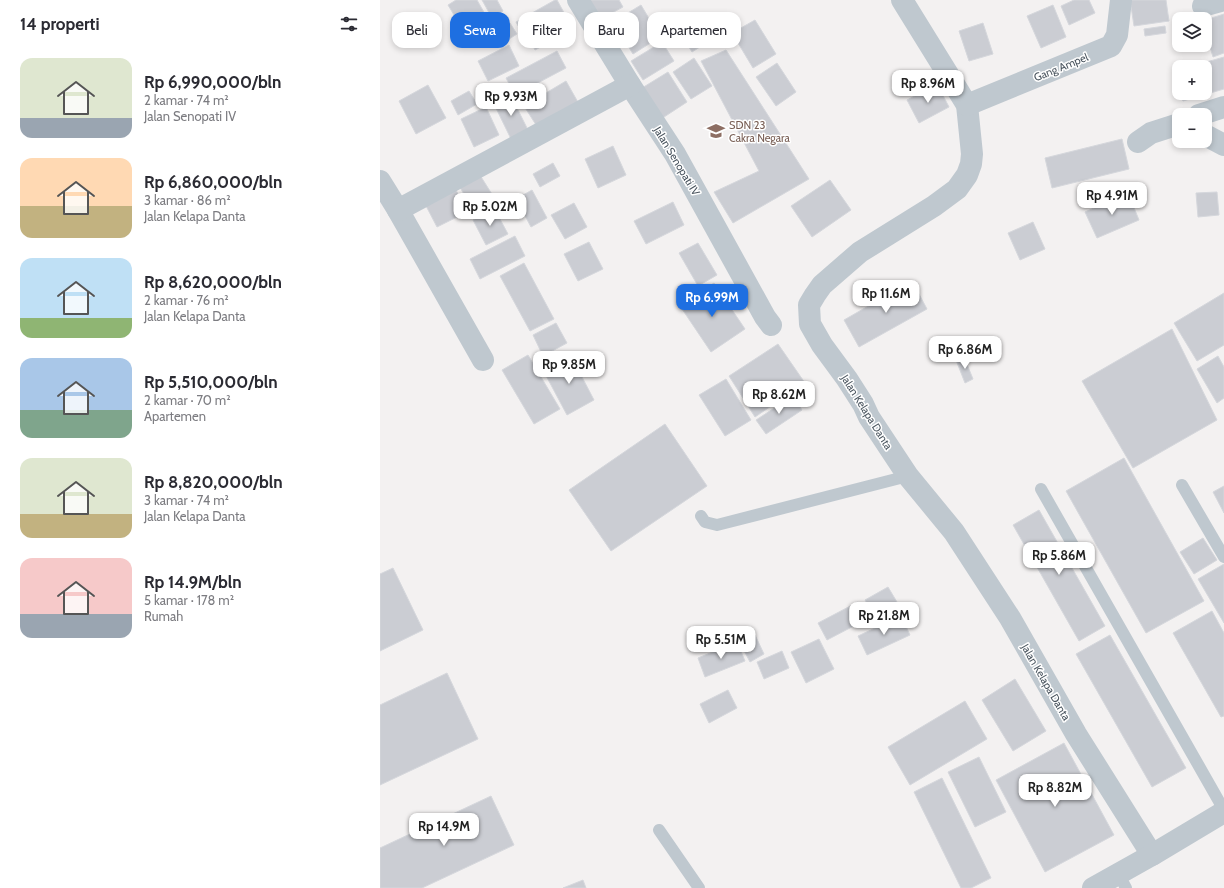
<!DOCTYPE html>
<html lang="id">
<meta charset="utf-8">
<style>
body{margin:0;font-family:Cabin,sans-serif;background:#f7f7f7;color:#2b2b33;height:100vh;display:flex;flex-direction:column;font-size:15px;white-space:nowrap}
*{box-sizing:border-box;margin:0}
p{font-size:13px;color:#7c7c81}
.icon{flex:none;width:22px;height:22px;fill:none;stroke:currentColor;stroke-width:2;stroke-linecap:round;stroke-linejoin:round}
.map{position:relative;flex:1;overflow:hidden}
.drawer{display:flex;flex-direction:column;background:#fff;width:380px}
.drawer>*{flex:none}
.hud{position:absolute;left:12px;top:12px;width:380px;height:36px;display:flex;gap:8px}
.controls{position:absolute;left:792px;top:12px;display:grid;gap:8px}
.controls a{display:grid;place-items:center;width:40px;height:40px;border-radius:8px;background:#fff;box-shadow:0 2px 6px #0003;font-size:20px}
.price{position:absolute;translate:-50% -34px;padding:0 9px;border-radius:8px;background:#fff;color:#222;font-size:13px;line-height:26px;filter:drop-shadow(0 1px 2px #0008)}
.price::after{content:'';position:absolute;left:50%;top:24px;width:12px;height:9px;margin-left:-6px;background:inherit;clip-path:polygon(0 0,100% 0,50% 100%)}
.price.on{background:#1e6fe1;color:#fff}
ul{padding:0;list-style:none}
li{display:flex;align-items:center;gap:12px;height:100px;padding:0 20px}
li span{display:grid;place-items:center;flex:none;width:112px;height:80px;border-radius:12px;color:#555}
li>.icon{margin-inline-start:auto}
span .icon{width:48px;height:48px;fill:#fffc;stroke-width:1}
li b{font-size:17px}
h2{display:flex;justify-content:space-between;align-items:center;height:48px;padding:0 20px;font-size:17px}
.pill{padding:0 14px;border-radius:12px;background:#fff;box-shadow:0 2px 6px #0003;font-size:14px;line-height:36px}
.pill.on{background:#1e6fe1;color:#fff}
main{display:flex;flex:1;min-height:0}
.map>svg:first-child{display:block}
.building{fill:#cbcdd3;stroke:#d5d7dc}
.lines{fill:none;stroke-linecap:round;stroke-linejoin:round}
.service{stroke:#bfc8cf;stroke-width:12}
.minor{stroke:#bfc8cf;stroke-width:22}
.tertiary{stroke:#bfc8cf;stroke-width:22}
.labels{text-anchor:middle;stroke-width:3;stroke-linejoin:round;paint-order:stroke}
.street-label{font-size:11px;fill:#49545e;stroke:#fff}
.education-label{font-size:11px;fill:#785e54;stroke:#fff;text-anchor:start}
</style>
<main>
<section class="drawer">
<h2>14 properti<svg class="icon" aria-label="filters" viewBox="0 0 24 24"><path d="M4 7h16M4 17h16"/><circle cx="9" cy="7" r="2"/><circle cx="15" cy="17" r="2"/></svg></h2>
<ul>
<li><span style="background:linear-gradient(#dfe7d0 75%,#9aa5b1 0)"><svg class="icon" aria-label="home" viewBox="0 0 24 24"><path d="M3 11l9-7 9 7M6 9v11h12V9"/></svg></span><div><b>Rp 6,990,000/bln</b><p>2 kamar · 74 m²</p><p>Jalan Senopati IV</p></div></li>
<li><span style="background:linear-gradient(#ffd9b3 60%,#c2b280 0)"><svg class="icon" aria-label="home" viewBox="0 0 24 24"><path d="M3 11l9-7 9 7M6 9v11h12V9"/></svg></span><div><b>Rp 6,860,000/bln</b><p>3 kamar · 86 m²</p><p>Jalan Kelapa Danta</p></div></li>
<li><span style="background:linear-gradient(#bfe0f5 75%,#8fb573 0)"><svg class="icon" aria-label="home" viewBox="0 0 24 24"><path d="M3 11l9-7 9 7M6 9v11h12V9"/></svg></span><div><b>Rp 8,620,000/bln</b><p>2 kamar · 76 m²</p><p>Jalan Kelapa Danta</p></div></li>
<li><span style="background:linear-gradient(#a9c7e8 65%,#7fa58c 0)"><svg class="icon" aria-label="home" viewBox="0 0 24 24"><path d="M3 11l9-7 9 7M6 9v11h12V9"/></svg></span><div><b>Rp 5,510,000/bln</b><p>2 kamar · 70 m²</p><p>Apartemen</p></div></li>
<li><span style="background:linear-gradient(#dfe7d0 70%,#c2b280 0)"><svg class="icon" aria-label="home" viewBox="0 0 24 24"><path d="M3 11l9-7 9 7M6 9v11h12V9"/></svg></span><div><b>Rp 8,820,000/bln</b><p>3 kamar · 74 m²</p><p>Jalan Kelapa Danta</p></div></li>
<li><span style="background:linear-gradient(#f6c9c9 70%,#9aa5b1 0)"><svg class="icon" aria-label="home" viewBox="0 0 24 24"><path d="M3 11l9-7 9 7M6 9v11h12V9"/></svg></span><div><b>Rp 14.9M/bln</b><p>5 kamar · 178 m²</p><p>Rumah</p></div></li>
</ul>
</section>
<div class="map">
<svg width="844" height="888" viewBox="0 0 844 888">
<rect width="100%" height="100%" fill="#f3f1f1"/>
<g class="building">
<polygon points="76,0 97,0 105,14 82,28 68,5"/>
<polygon points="102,0 117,0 123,11 112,18"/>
<polygon points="175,0 177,0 187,18 146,40 136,22"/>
<polygon points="208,0 239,0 243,7 219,20"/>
<polygon points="694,0 709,0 715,13 689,25 681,6"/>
<polygon points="750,0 786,0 789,21 754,26"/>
<polygon points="261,5 280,37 253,54 233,22"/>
<polygon points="673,5 686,37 661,48 647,16"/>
<polygon points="844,14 844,53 833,57 825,30 825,20"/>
<polygon points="321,16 334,38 312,52 298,30"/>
<polygon points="375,20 396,54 373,68 352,33"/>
<polygon points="130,23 137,34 123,43 116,32"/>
<polygon points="185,23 189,32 155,50 151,42"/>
<polygon points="603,23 613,54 589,61 579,31"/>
<polygon points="785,26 786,33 765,36 764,29"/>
<polygon points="282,42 294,61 263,80 251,61"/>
<polygon points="129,45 139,66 108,81 98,61"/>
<polygon points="346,50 429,179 353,223 334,192 379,171 321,61"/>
<polygon points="177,51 186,68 135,95 126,78"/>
<polygon points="844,57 844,89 803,101 800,93 825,93 825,67 809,67"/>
<polygon points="314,58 332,86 311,99 293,72"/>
<polygon points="397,63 416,92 396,106 376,77"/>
<polygon points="799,70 799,88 794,71"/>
<polygon points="288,72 307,102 281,119 262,88"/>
<polygon points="186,81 199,104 158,128 144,106"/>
<polygon points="557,84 569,107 539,123 527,100"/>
<polygon points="48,85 66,118 36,134 19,101"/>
<polygon points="89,91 97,104 78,115 71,101"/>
<polygon points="130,94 149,132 132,141 113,102"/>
<polygon points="106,107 119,135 94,147 81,119"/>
<polygon points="742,139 749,169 672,188 665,158"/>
<polygon points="233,146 246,175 218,188 205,159"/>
<polygon points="173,163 180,176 160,187 153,174"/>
<polygon points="98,172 115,199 94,211 78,184"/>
<polygon points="450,180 471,210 432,237 411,206"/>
<polygon points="74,186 87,212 57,227 44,202"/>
<polygon points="152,190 167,218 151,227 136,199"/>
<polygon points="837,192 839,215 818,217 816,193"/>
<polygon points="748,193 759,220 717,238 705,212"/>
<polygon points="293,202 304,225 266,244 254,221"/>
<polygon points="194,203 207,227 185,239 171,215"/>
<polygon points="114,208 128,234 106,245 93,220"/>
<polygon points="653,222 665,249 640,260 628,233"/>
<polygon points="135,236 145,256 100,279 90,259"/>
<polygon points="209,242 223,269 198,281 184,254"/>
<polygon points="318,243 337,275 318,286 299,253"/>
<polygon points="144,263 174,319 150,331 120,276"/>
<polygon points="532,281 547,309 479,347 464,320"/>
<polygon points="334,283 365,329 331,352 300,306"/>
<polygon points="844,293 844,345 817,361 794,323"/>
<polygon points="176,323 187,343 163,356 153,335"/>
<polygon points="792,329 837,420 753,468 702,381"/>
<polygon points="398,344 425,383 375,417 349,376"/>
<polygon points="148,355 180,409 154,424 122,370"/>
<polygon points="191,356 214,400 187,415 163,370"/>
<polygon points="838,356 844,367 844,398 837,403 817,369"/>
<polygon points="584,357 593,379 585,383 576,360"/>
<polygon points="346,379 371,420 345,436 319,395"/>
<polygon points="413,396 422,410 386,434 376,420"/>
<polygon points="285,424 327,486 231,551 189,490"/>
<polygon points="744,458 824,601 766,633 686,491"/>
<polygon points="844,486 844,513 833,492"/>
<polygon points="659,510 725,626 699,641 633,525"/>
<polygon points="823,538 837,560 814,574 800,552"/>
<polygon points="844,564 844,623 818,579"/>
<polygon points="13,568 43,630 0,651 0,574"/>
<polygon points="508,587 520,607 497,620 485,600"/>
<polygon points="478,602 487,619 447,640 438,623"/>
<polygon points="832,611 844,633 844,716 841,717 793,633"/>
<polygon points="521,616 530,635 487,655 478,636"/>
<polygon points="375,635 384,654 370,662 360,643"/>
<polygon points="730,635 806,768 772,787 696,654"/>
<polygon points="439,639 454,669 426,683 411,652"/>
<polygon points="357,642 365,661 325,677 318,658"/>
<polygon points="402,651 409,668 384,679 377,662"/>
<polygon points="67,673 98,739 0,785 0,705"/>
<polygon points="635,679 666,731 633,751 602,700"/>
<polygon points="348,690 357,708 329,723 320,704"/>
<polygon points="585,701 607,739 530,785 508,747"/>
<polygon points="684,743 734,835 665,872 616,780"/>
<polygon points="599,757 626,812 595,827 568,772"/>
<polygon points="562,778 611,878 591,888 581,888 534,792"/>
<polygon points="111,796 134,845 42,888 0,888 0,848"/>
<polygon points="203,880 206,888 183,888"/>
</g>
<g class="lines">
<g class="service">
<polyline points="802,485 844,557"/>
<polyline points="661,489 844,810"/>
<polyline points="321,516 325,522 337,525 528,476"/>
<polyline points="279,830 319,888"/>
<polyline points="738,873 746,888"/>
</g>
<g class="minor">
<polyline points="198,0 250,85 295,154 385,317 391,325"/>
<polyline points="522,0 587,105 592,154 591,164 587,175 577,189 554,206 480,252 442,285 435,295 429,305 430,324 442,345 467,379 483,404 489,417 528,476 574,532 630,618 696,734 772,855"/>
<polyline points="823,6 844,0"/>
<polyline points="587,105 731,46 737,35 741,0"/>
<polyline points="819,115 844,107"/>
<polyline points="825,135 844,145"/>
<polyline points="758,142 771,133 799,124"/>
<polyline points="0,181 18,210 103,360"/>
<polyline points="18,210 250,85"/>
</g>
<polyline class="tertiary" points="713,888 772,855 844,812"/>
</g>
<defs>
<g id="school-bare" transform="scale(1.38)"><path d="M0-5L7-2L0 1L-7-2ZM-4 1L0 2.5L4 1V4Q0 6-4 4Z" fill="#8d6e63" stroke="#fff" stroke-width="2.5" paint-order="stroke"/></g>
</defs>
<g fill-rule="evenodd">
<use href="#school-bare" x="336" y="131"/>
</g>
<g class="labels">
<g class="street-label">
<text transform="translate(681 67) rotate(-22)" y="4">Gang Ampel</text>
<text transform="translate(297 161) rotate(59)" y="4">Jalan Senopati IV</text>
<text transform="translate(487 412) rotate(58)" y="4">Jalan Kelapa Danta</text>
<text transform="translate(666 682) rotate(60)" y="4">Jalan Kelapa Danta</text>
</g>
<g class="education-label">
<text x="349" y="129">SDN 23<tspan x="349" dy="13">Cakra Negara</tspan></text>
</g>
</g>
</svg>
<div class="controls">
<a><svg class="icon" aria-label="layers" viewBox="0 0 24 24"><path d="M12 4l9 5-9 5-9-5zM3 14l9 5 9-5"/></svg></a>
<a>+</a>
<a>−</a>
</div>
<b class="price" style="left:548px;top:104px">Rp 8.96M</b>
<b class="price" style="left:131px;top:117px">Rp 9.93M</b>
<b class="price" style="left:732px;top:216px">Rp 4.91M</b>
<b class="price" style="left:110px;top:227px">Rp 5.02M</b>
<b class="price" style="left:506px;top:314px">Rp 11.6M</b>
<b class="price on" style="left:332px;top:318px">Rp 6.99M</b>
<b class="price" style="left:585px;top:370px">Rp 6.86M</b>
<b class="price" style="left:189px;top:385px">Rp 9.85M</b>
<b class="price" style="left:399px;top:415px">Rp 8.62M</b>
<b class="price" style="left:679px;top:576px">Rp 5.86M</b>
<b class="price" style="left:504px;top:636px">Rp 21.8M</b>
<b class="price" style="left:341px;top:660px">Rp 5.51M</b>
<b class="price" style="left:675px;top:808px">Rp 8.82M</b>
<b class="price" style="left:64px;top:847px">Rp 14.9M</b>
<div class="hud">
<a class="pill">Beli</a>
<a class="pill on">Sewa</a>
<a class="pill">Filter</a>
<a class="pill">Baru</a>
<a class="pill">Apartemen</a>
</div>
</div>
</main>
